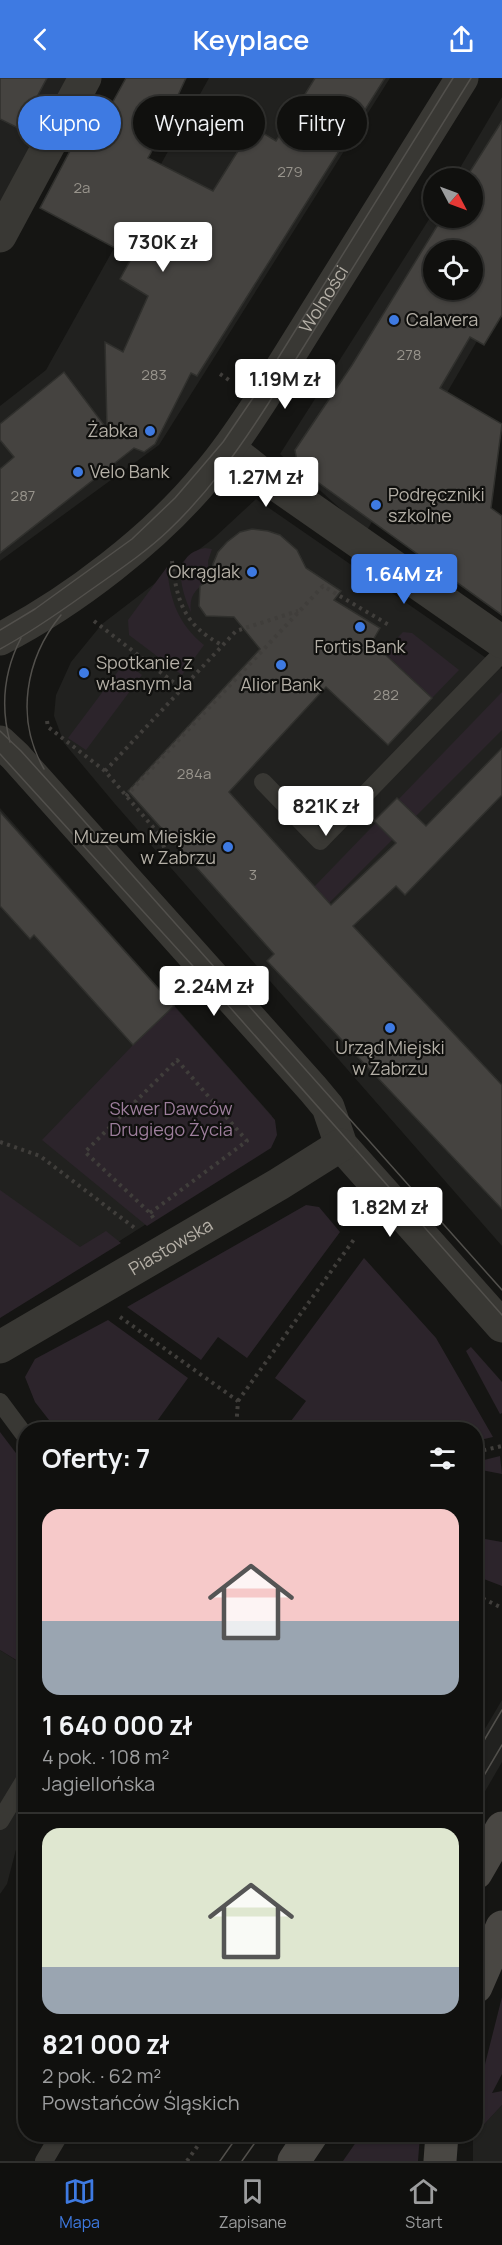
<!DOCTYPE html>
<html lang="pl">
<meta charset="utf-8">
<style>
body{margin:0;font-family:Manrope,sans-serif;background:#191917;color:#f1f3f6;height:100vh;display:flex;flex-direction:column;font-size:22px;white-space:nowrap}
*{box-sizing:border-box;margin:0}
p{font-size:20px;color:#9c9d9e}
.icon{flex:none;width:33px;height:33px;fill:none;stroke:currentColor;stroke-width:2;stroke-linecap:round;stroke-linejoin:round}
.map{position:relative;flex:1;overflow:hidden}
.details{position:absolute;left:18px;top:1344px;width:465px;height:720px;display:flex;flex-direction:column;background:#10100e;border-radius:24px;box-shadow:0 2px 4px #0004,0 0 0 2px #30302e}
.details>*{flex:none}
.banner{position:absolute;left:18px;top:18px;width:466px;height:54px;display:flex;gap:12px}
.needle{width:39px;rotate:131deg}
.controls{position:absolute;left:423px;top:90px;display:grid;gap:12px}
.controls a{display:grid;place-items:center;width:60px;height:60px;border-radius:50%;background:#10100e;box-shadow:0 2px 4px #0004,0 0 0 2px #30302e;font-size:30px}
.price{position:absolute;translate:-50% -51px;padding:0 14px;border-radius:6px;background:#fff;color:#222;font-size:20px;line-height:39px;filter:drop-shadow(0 2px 3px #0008)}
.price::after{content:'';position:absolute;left:50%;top:36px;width:18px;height:14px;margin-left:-9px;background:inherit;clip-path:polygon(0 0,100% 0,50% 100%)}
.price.active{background:#3e7ae2;color:#fff}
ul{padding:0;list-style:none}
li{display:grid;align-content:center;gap:12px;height:318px;padding:0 24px}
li+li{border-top:2px solid #30302e}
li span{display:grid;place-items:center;height:186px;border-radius:18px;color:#555}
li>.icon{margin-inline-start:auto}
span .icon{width:108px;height:108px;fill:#fffc;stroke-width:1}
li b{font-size:26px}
h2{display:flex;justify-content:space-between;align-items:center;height:72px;padding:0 24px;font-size:26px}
.tag{padding:0 21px;border-radius:27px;background:#10100e;box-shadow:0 2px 4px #0004,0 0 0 2px #30302e;font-size:21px;line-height:54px}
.tag.active{background:#3e7ae2;color:#fff}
header{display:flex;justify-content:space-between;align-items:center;height:78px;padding:0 24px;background:#3e7ae2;color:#fff;font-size:27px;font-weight:600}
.menu{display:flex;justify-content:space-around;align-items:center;height:84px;border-top:2px solid #30302e;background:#10100e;font-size:16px;color:#9c9d9e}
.menu a{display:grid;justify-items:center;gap:3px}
.menu .active{color:#3e7ae2}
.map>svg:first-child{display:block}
.built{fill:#21211f;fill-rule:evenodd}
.green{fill:#2c242b}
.building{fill:#454340;stroke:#30302d;stroke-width:1.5;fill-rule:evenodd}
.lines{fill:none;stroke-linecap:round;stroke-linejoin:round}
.path{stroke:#403e3b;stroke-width:4;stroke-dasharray:3 4.5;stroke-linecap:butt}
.lane{stroke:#393834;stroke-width:18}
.street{stroke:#393834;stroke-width:33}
.secondary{stroke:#494743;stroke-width:33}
.tram{stroke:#52504c;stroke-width:1.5}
.poi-dot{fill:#3e7ae2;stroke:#10100e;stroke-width:2}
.labels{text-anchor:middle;stroke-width:4.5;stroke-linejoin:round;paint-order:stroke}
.number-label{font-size:15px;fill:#98948c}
.street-label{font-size:18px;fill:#b4afa6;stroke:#10100e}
.poi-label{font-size:18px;fill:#b4afa6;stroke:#10100e;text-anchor:start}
.park-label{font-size:18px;fill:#9d7e9c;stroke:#10100e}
</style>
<header><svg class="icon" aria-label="back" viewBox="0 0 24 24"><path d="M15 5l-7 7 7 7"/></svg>Keyplace<svg class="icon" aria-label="share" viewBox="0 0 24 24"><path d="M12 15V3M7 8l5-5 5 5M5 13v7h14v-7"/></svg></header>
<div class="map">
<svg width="502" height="2083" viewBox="0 0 502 2083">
<rect width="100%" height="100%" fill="#151513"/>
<g class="built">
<polygon points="0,0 97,0 0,130"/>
<polygon points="209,0 390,0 159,367 0,483 0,328 46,292"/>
<path d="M502,19V220L366,454L280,376L433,135L434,140H472V100H454ZM434,172H472V212H434Z"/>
<polygon points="256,421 502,591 502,1168 115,726 64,665 54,638 56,617 71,584 102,546 214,460"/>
<polygon points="0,730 272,1038 269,1068 0,1239"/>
<polygon points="0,1572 20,1585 26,1578 25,1737 7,1806 0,1816"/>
<polygon points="502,1622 502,1684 476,1729 476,1666"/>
<polygon points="502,2027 502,2083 473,2083 473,2058"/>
</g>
<g class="green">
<path d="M205,470L212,471L208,483L209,502C196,511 189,517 191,534C181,511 170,477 205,470Z"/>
<path d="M167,489C170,522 178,546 204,567L182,597L129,557L128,542Z"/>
<polygon points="403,554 412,555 459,592 432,620 384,574"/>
<polygon points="125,584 142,597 86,672 68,660"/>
<polygon points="502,614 502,652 329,825 314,809"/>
<polygon points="174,928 275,1042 277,1057 271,1070 147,1148 42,1062 133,967"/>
<polygon points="0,1112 80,1169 106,1153 121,1165 0,1240"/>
<polygon points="306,1127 319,1129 340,1154 247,1280 218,1259 201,1282 127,1229"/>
<polygon points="364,1180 436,1260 493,1359 476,1363 476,1352 285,1351 306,1323 275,1300"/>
<polygon points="108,1242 188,1300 155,1346 162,1351 56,1351 35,1324 25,1299 35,1281"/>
<polygon points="471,1269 502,1304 502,1335 500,1336 466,1273"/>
<polygon points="0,1354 25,1387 26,1578 21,1585 0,1572"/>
<polygon points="500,1378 502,1396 476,1391 476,1384"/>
<polygon points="485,1461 502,1464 502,1508 476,1498 476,1478 482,1478"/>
<polygon points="502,1919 502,1996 492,2015 502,2013 502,2027 476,2055 479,2010"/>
<polygon points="361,2057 420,2057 418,2083 343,2083"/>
</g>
<g class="building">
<polygon points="0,0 47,0 20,51 0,41"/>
<polygon points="126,0 186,0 168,39 170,40 148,80 213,113 253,49 276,63 315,0 385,0 197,298 191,295 155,366 144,374 134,370 0,475 0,391 14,379 0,362 0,346 64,294 107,351 105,264 123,274 148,218 120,201 132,179 40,130 92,31 105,38"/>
<path d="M502,43V237L484,267L470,259L440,310L502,346L491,430L502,438V537L298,390L295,372L352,287L442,140H472V100H466ZM434,172H472V212H434Z"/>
<polygon points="252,451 268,453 280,457 297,472 306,490 341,513 334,522 380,550 372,564 432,620 388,667 326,609 229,714 331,827 396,765 374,743 397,720 426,748 502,670 502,717 405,817 396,808 353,848 502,1007 502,1131 267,883 274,876 128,713 260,571 234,539 206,538 199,528 200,508 212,500 213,486 218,474 227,464 240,454"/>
<polygon points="0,734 174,928 133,967 34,857 30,861 0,828"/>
</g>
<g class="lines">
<g class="path">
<polyline points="220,296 232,304"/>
<path d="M172,483C177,524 184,547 222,567"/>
<polyline points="94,543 181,610"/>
<polyline points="47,643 48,649 105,693 158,755 169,781"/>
<polyline points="105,693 236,553 298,533"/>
<polyline points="126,718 323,508 389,547"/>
<polyline points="0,1064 40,1078 136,1151"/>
<polyline points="150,1135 247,1063 177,982 85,1074 150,1135 154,1141"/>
<polyline points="120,1239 238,1323 236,1352"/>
<polyline points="238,1323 355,1160"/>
<polyline points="476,1374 502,1368"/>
<polyline points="476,1517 502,1530"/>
<polyline points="187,2083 206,2056"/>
</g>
<g class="lane">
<polyline points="263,704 320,763 502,575"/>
<polyline points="0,1324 26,1359"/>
<polyline points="0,1743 26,1700"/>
<polyline points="44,2083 60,2056"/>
</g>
<g class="street">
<polyline points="0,158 85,0"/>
<polyline points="229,370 264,398 502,564"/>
<path id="s1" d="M0,561C72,524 157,459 208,396C228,373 245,347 262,321L462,0"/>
<polyline points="0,664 15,678 313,1011 328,1029 341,1067 502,1248"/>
<path id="s2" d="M0,1269L279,1106L341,1067"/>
</g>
<g class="secondary">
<polyline points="476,1795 502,1750"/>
<polyline points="476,1909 502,1849"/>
<polyline points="294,2083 312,2056"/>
<polyline points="440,2083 442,2056"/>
</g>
<g class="tram">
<polyline points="0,552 35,531 132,461 175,420 200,391 223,364 255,317 453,0"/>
<path d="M0,571C30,555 57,536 85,516C113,496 144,476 169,452C209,414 239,371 268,326L471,0"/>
<polyline points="0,653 21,673 68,725 502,1212"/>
<path d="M10,664C0,627 4,593 21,560"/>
<polyline points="0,676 212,909 502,1237"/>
<path d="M44,691C15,641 25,581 61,537"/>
<polyline points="476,1676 502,1632"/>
<polyline points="476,1711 502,1667"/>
<polyline points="220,2083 239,2056"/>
<polyline points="242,2083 261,2056"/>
</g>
</g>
<g class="poi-dot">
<circle cx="394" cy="242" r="6"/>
<circle cx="150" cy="353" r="6"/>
<circle cx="78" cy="394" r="6"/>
<circle cx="376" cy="427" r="6"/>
<circle cx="252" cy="494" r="6"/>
<circle cx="360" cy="549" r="6"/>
<circle cx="281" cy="587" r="6"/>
<circle cx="84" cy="595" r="6"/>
<circle cx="228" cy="769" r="6"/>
<circle cx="390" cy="950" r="6"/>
</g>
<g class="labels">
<g class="number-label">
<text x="290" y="99">279</text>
<text x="82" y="115">2a</text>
<text x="409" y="282">278</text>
<text x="154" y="302">283</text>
<text x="23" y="423">287</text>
<text x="386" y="622">282</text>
<text x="194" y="701">284a</text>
<text x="253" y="802">3</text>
</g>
<g class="street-label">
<text dy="6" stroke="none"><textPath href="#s1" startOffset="477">Wolności</textPath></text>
<text dy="6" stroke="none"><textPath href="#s2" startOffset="198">Piastowska</textPath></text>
</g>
<g class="poi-label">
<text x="406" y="248">Calavera</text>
<text x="138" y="359" text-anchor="end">Żabka</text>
<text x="90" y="400">Velo Bank</text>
<text x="388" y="423">Podręczniki<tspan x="388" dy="21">szkolne</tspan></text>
<text x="240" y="500" text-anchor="end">Okrąglak</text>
<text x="360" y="575" text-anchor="middle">Fortis Bank</text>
<text x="96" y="591">Spotkanie z<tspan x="96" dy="21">własnym Ja</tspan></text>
<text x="281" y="613" text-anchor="middle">Alior Bank</text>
<text x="216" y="765" text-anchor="end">Muzeum Miejskie<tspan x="216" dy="21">w Zabrzu</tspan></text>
<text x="390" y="976" text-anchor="middle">Urząd Miejski<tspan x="390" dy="21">w Zabrzu</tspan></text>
</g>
<g class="park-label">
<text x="171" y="1037">Skwer Dawców<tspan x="171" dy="21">Drugiego Życia</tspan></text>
</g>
</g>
</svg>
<div class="controls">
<a><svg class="needle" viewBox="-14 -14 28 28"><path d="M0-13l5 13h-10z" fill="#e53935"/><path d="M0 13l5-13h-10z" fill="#9c9d9e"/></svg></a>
<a><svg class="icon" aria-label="locate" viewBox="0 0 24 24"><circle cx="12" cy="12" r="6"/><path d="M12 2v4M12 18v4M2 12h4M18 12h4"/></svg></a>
</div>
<b class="price" style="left:163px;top:195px">730K zł</b>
<b class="price" style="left:285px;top:332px">1.19M zł</b>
<b class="price" style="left:266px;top:430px">1.27M zł</b>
<b class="price active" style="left:404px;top:527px">1.64M zł</b>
<b class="price" style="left:326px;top:759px">821K zł</b>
<b class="price" style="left:214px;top:939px">2.24M zł</b>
<b class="price" style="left:390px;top:1160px">1.82M zł</b>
<div class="banner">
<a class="tag active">Kupno</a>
<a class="tag">Wynajem</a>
<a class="tag">Filtry</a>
</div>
<section class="details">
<h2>Oferty: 7<svg class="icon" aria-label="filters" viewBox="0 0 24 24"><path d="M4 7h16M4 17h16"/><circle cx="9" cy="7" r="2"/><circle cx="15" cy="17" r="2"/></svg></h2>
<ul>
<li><span style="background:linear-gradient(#f6c9c9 60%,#9aa5b1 0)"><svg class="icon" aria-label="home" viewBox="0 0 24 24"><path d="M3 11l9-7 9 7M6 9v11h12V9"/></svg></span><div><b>1 640 000 zł</b><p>4 pok. · 108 m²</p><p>Jagiellońska</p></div></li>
<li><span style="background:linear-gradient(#dfe7d0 75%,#9aa5b1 0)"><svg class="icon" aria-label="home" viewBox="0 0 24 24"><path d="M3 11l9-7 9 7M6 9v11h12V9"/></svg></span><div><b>821 000 zł</b><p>2 pok. · 62 m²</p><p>Powstańców Śląskich</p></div></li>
</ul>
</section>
</div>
<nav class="menu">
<a class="active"><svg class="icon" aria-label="map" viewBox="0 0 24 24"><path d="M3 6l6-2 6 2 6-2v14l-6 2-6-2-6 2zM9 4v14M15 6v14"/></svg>Mapa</a>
<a><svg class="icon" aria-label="saved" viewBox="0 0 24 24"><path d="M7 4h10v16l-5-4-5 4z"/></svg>Zapisane</a>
<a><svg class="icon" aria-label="home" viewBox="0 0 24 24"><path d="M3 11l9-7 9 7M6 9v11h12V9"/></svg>Start</a>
</nav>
